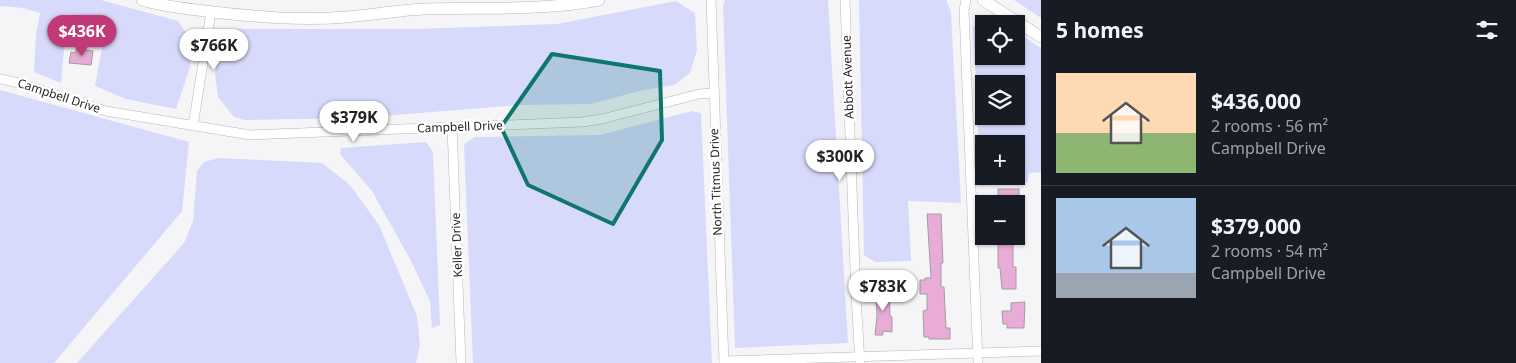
<!DOCTYPE html>
<meta charset="utf-8">
<style>
body{margin:0;font-family:"Noto Sans",sans-serif;background:#20242c;color:#f1f3f6;height:100vh;display:flex;flex-direction:column;font-size:19px;white-space:nowrap}
*{box-sizing:border-box;margin:0}
p{font-size:16px;color:#9ea1a6}
.icon{flex:none;width:28px;height:28px;fill:none;stroke:currentColor;stroke-width:2;stroke-linecap:round;stroke-linejoin:round}
.map{position:relative;flex:1;overflow:hidden}
.sheet{display:flex;flex-direction:column;background:#171b24;width:475px}
.sheet>*{flex:none}
.controls{position:absolute;left:975px;top:15px;display:grid;gap:10px}
.controls a{display:grid;place-items:center;width:50px;height:50px;border-radius:0px;background:#171b24;box-shadow:0 1px 4px #0004;font-size:25px}
.price{position:absolute;translate:-50% -42px;padding:0 11px;border-radius:18px;background:#fff;color:#222;font-size:16px;line-height:32px;filter:drop-shadow(0 1px 2px #0008)}
.price::after{content:'';position:absolute;left:50%;top:30px;width:15px;height:11px;margin-left:-8px;background:inherit;clip-path:polygon(0 0,100% 0,50% 100%)}
.price.on{background:#c13976;color:#fff}
ul{padding:0;list-style:none}
li{display:flex;align-items:center;gap:15px;height:125px;padding:0 15px}
li+li{border-top:1px solid #363941}
li span{display:grid;place-items:center;flex:none;width:140px;height:100px;border-radius:0px;color:#555}
li>.icon{margin-inline-start:auto}
span .icon{width:60px;height:60px;fill:#fffc;stroke-width:1}
li b{font-size:21px}
h2{display:flex;justify-content:space-between;align-items:center;height:60px;padding:0 15px;font-size:21px}
main{display:flex;flex:1;min-height:0}
.map>svg:first-child{display:block}
.green{fill:#d8dafc;fill-rule:evenodd}
.building{fill:#e8acd7;stroke:#a09ea0}
.lines{fill:none;stroke-linecap:round;stroke-linejoin:round}
.street-casing{stroke:#b7b7b9;stroke-width:10}
.secondary-casing{stroke:#b7b7b9;stroke-width:12}
.street{stroke:#fff;stroke-width:9}
.secondary{stroke:#fff;stroke-width:11}
.marked{fill:#0f766e;fill-opacity:0.2;stroke:#0f766e;stroke-width:4;stroke-linejoin:round}
.labels{text-anchor:middle;stroke-width:5;stroke-linejoin:round;paint-order:stroke}
.street-label{font-size:12px;fill:#242425;stroke:#fff}
</style>
<main>
<div class="map">
<svg width="1041" height="363" viewBox="0 0 1041 363">
<rect width="100%" height="100%" fill="#f5f5f7"/>
<g class="green">
<polygon points="0,0 101,0 178,21 192,41 190,67 176,109 126,99 95,86 105,32 94,17 67,14 61,83 34,72 36,35 40,13 23,8 0,6"/>
<polygon points="725,0 828,0 848,343 735,348 723,5"/>
<polygon points="859,0 946,0 951,12 961,203 908,201 911,261 875,262 864,255"/>
<polygon points="1014,0 1041,0 1041,18"/>
<polygon points="676,1 695,13 697,50 690,73 674,85 639,91 591,104 518,105 358,118 245,120 234,117 218,97 215,73 219,48 233,29 414,29 557,24"/>
<path d="M986,19H998L1005,24H984V56H1016V31L1041,48V172L1029,173L1028,182L981,186L973,27ZM984,84H1016V116H984ZM984,144H1016V176H984Z"/>
<polygon points="0,90 189,142 182,211 54,363 0,363"/>
<polygon points="692,111 701,113 712,363 473,363 464,144 475,137 600,135"/>
<polygon points="426,142 433,152 440,325 432,328 430,301 410,259 372,191 340,154 341,148"/>
<polygon points="218,158 322,163 350,185 379,225 417,316 420,345 416,363 77,363 184,243 193,221 197,171 204,162"/>
</g>
<g class="building">
<polygon points="76,49 93,51 91,65 69,63 71,52 76,53"/>
<rect x="998" y="189" width="21" height="15"/>
<polygon points="927,214 941,214 943,263 941,263 941,287 944,287 946,328 950,328 950,339 929,339 929,337 924,337 923,311 927,310 927,294 920,294 920,280 925,280 925,278 931,278"/>
<polygon points="998,236 1013,236 1013,267 1016,267 1016,289 1002,289 1000,268 998,268"/>
<polygon points="889,288 890,316 892,317 892,332 883,331 883,335 875,335 877,316 876,289"/>
<polygon points="1025,302 1024,328 1007,328 1007,324 1003,324 1002,311 1011,311 1011,303"/>
</g>
<g class="lines">
<g class="street-casing">
<g id="street">
<polyline points="711,0 724,363"/>
<polyline points="845,0 856,296 860,363"/>
<polyline points="966,0 964,10 978,363"/>
<polyline points="0,79 19,83 106,111 250,135 582,122 602,119 699,94 713,93"/>
<polyline points="193,126 211,12"/>
<polyline points="452,127 461,363"/>
<polyline points="724,361 1041,351"/>
</g>
</g>
<g class="secondary-casing">
<g id="secondary">
<path d="M142,0C165,7 189,9 213,12C258,17 301,21 346,17C372,15 399,10 425,9C484,7 542,11 599,0"/>
<polyline points="983,0 1041,37"/>
</g>
</g>
<use href="#street" class="street"/>
<use href="#secondary" class="secondary"/>
</g>
<path class="marked" d="M552,54L660,71L662,140L613,224L528,185L501,127Z"/>
<g class="labels">
<g class="street-label">
<text transform="translate(848 77) rotate(-92)" y="4">Abbott Avenue</text>
<text transform="translate(59 96) rotate(18)" y="4">Campbell Drive</text>
<text transform="translate(460 127) rotate(-2)" y="4">Campbell Drive</text>
<text transform="translate(716 182) rotate(-92)" y="4">North Titmus Drive</text>
<text transform="translate(457 245) rotate(-92)" y="4">Keller Drive</text>
</g>
</g>
</svg>
<div class="controls">
<a><svg class="icon" aria-label="locate" viewBox="0 0 24 24"><circle cx="12" cy="12" r="6"/><path d="M12 2v4M12 18v4M2 12h4M18 12h4"/></svg></a>
<a><svg class="icon" aria-label="layers" viewBox="0 0 24 24"><path d="M12 4l9 5-9 5-9-5zM3 14l9 5 9-5"/></svg></a>
<a>+</a>
<a>−</a>
</div>
<b class="price on" style="left:82px;top:57px">$436K</b>
<b class="price" style="left:214px;top:71px">$766K</b>
<b class="price" style="left:354px;top:143px">$379K</b>
<b class="price" style="left:840px;top:182px">$300K</b>
<b class="price" style="left:883px;top:312px">$783K</b>
</div>
<section class="sheet">
<h2>5 homes<svg class="icon" aria-label="filters" viewBox="0 0 24 24"><path d="M4 7h16M4 17h16"/><circle cx="9" cy="7" r="2"/><circle cx="15" cy="17" r="2"/></svg></h2>
<ul>
<li><span style="background:linear-gradient(#ffd9b3 60%,#8fb573 0)"><svg class="icon" aria-label="home" viewBox="0 0 24 24"><path d="M3 11l9-7 9 7M6 9v11h12V9"/></svg></span><div><b>$436,000</b><p>2 rooms · 56 m²</p><p>Campbell Drive</p></div></li>
<li><span style="background:linear-gradient(#a9c7e8 75%,#9aa5b1 0)"><svg class="icon" aria-label="home" viewBox="0 0 24 24"><path d="M3 11l9-7 9 7M6 9v11h12V9"/></svg></span><div><b>$379,000</b><p>2 rooms · 54 m²</p><p>Campbell Drive</p></div></li>
</ul>
</section>
</main>
